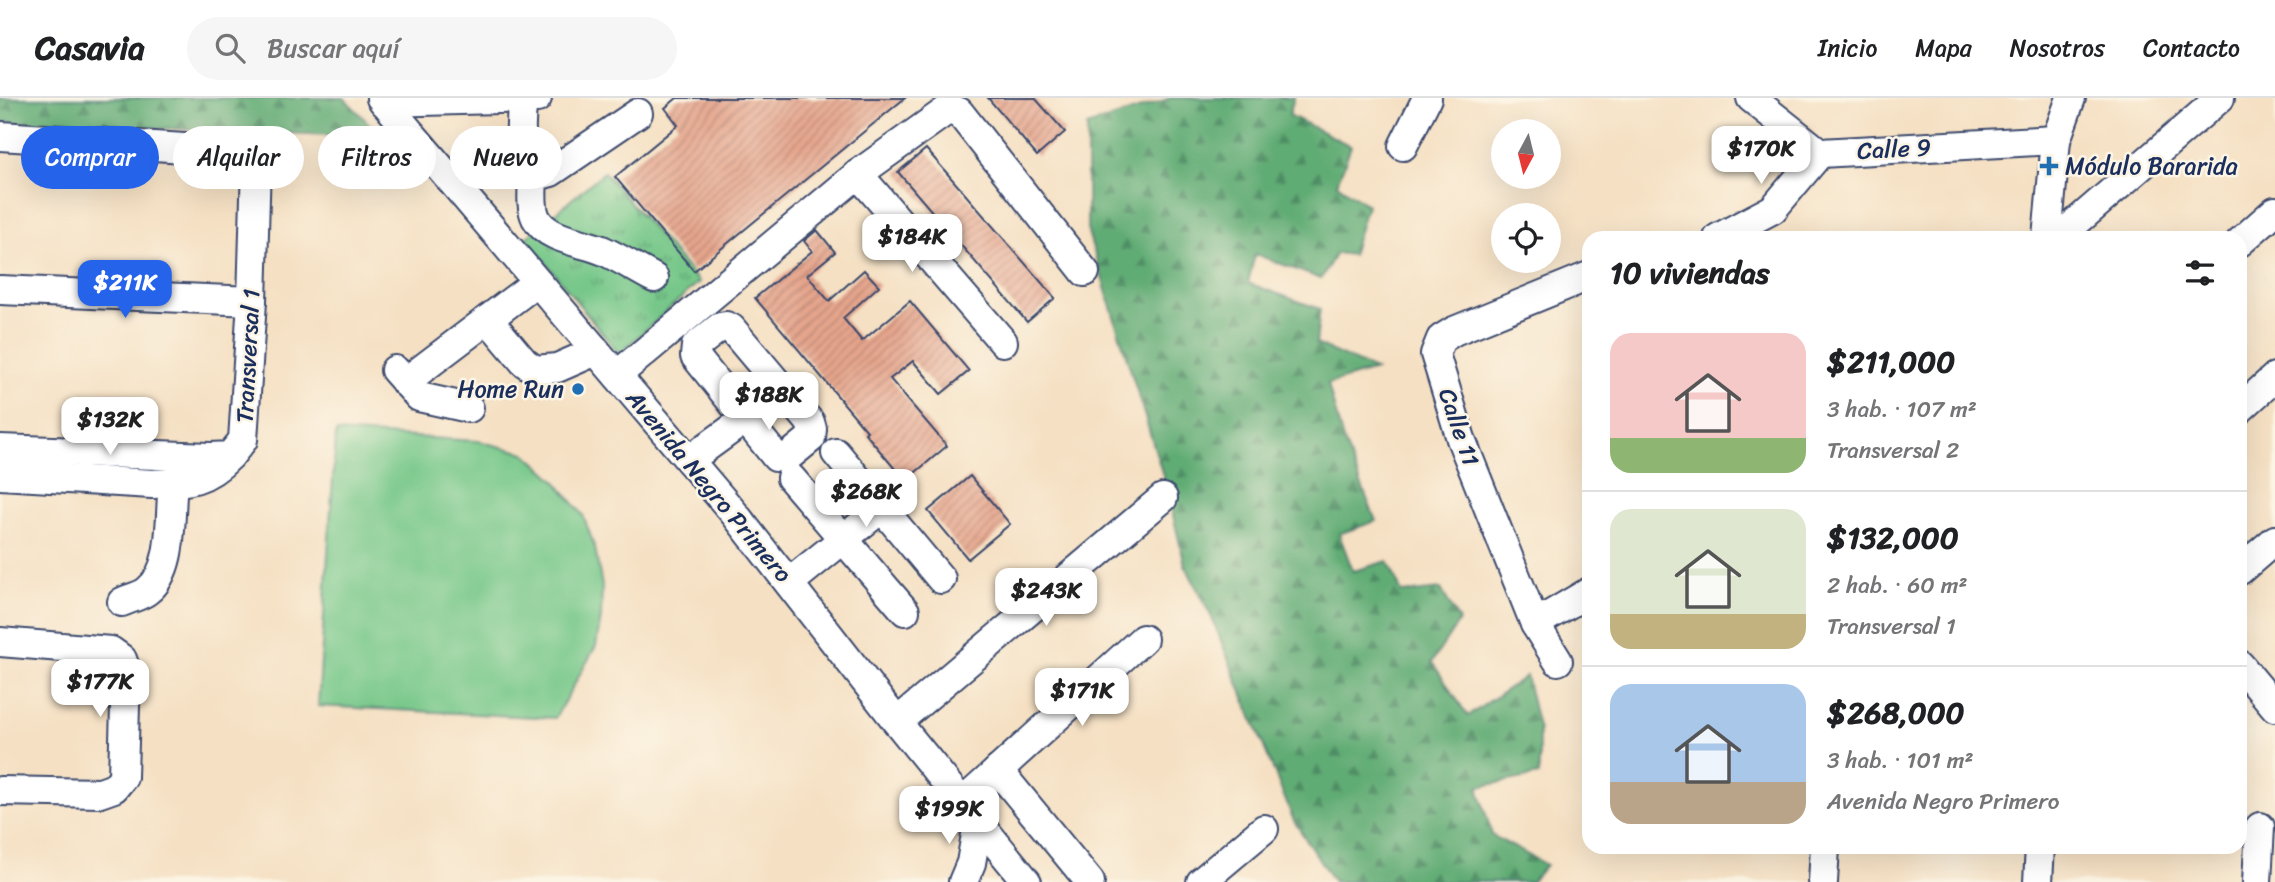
<!DOCTYPE html>
<html lang="es">
<meta charset="utf-8">
<style>
body{margin:0;font-family:Sriracha,sans-serif;background:#f6f6f6;color:#202124;height:100vh;display:flex;flex-direction:column;font-size:26px;white-space:nowrap}
*{box-sizing:border-box;margin:0}
p{font-size:23px;color:#757577}
.icon{flex:none;width:38px;height:38px;fill:none;stroke:currentColor;stroke-width:2;stroke-linecap:round;stroke-linejoin:round}
.map{position:relative;flex:1;overflow:hidden}
.side{position:absolute;left:1582px;top:133px;width:665px;height:623px;display:flex;flex-direction:column;background:#fff;border-radius:21px;box-shadow:0 7px 28px #0002}
.side>*{flex:none}
.hud{position:absolute;left:21px;top:28px;width:665px;height:63px;display:flex;gap:14px}
.needle{width:46px;rotate:187deg}
.tools{position:absolute;left:1491px;top:21px;display:grid;gap:14px}
.tools a{display:grid;place-items:center;width:70px;height:70px;border-radius:50%;background:#fff;box-shadow:0 7px 28px #0002;font-size:35px}
.price{position:absolute;translate:-50% -60px;padding:0 16px;border-radius:14px;background:#fff;color:#222;font-size:23px;line-height:46px;filter:drop-shadow(0 2px 4px #0008)}
.price::after{content:'';position:absolute;left:50%;top:42px;width:21px;height:16px;margin-left:-10px;background:inherit;clip-path:polygon(0 0,100% 0,50% 100%)}
.price.current{background:#2563eb;color:#fff}
ul{padding:0;list-style:none}
li{display:flex;align-items:center;gap:21px;height:175px;padding:0 28px}
li+li{border-top:2px solid #e0e0e0}
li span{display:grid;place-items:center;flex:none;width:196px;height:140px;border-radius:21px;color:#555}
li>.icon{margin-inline-start:auto}
span .icon{width:84px;height:84px;fill:#fffc;stroke-width:1}
li b{font-size:30px}
h2{display:flex;justify-content:space-between;align-items:center;height:84px;padding:0 28px;font-size:30px}
.chip{padding:0 24px;border-radius:32px;background:#fff;box-shadow:0 7px 28px #0002;font-size:24px;line-height:63px}
.chip.current{background:#2563eb;color:#fff}
header{display:flex;align-items:center;gap:42px;box-sizing:border-box;height:98px;padding:0 35px;background:#fff;border-bottom:2px solid #e0e0e0}
header strong{font-size:33px}
nav{display:flex;gap:38px;margin-inline-start:auto;font-size:24px}
.search{width:490px;height:63px;background:#f6f6f6;display:flex;align-items:center;gap:18px;box-sizing:border-box;padding:0 24px;border-radius:38px;color:#757577;font-size:26px}
.map>svg:first-child{display:block}
.forest{fill:url(#forest-firs);stroke:#3e6e6a;stroke-width:2}
.park{fill:url(#park-tufts);stroke:#487b74;stroke-width:2}
.pitch{fill:#76c789;stroke:#487b74;stroke-width:2}
.building{fill:url(#building-hatch)}
.lines{fill:none;stroke-linecap:round;stroke-linejoin:round}
.minor-casing{stroke:#3c4a6d;stroke-width:32}
.minor{stroke:#fff;stroke-width:28}
.poi-dot{fill:#1f6fb2;stroke:#fcf5e5;stroke-width:2.5}
.labels{text-anchor:middle;stroke-width:5;stroke-linejoin:round;paint-order:stroke}
.street-label{font-size:24px;fill:#1b2f5e;stroke:#fcf5e5}
.poi-label{font-size:24px;fill:#1b2f5e;stroke:#fcf5e5;text-anchor:start}
</style>
<header>
<strong>Casavia</strong>
<div class="search"><svg class="icon" aria-label="search" viewBox="0 0 24 24"><circle cx="10" cy="10" r="6"/><path d="M15 15l6 6"/></svg>Buscar aquí</div>
<nav><a>Inicio</a><a>Mapa</a><a>Nosotros</a><a>Contacto</a></nav>
</header>
<div class="map">
<svg width="2275" height="784" viewBox="0 0 2275 784">
<defs>
<pattern id="forest-firs" width="22" height="20" patternUnits="userSpaceOnUse" patternTransform="scale(1.75)"><rect width="22" height="20" fill="#60ac75"/><path d="M5 1l3.5 6h-7zM16 11l3.5 6h-7z" fill="#4e8c63"/></pattern>
<pattern id="park-tufts" width="24" height="20" patternUnits="userSpaceOnUse" patternTransform="scale(1.75)"><rect width="24" height="20" fill="#76c789"/><path d="M3 7l-1-3M5 7V3M7 7l1-3M15 17l-1-3M17 17v-4M19 17l1-3" fill="none" stroke="#60a273"/></pattern>
<pattern id="building-hatch" width="6" height="6" patternUnits="userSpaceOnUse" patternTransform="scale(1.75)"><rect width="6" height="6" fill="#e6a58c"/><path d="M-1 1l2-2M0 6l6-6M5 7l2-2" fill="none" stroke="#ba8776"/></pattern>
</defs>
<rect width="100%" height="100%" fill="#fcf5e5"/>
<filter id="ink" filterUnits="userSpaceOnUse"><feTurbulence type="fractalNoise" baseFrequency=".0143" numOctaves="2"/><feDisplacementMap in="SourceGraphic" scale="14" xChannelSelector="R" yChannelSelector="G"/><feConvolveMatrix kernelMatrix="1 2 1 2 8 2 1 2 1" color-interpolation-filters="sRGB"/></filter>
<filter id="wash" filterUnits="userSpaceOnUse"><feTurbulence type="fractalNoise" baseFrequency=".00686" numOctaves="4" result="noise"/><feDisplacementMap in="SourceGraphic" scale="28" xChannelSelector="R" yChannelSelector="G"/><feGaussianBlur stdDeviation="1.57" result="paint"/><feColorMatrix in="noise" values="0 0 0 0 0 0 0 0 0 0 0 0 0 0 0 0 0 1.4 0 .05"/><feComposite in="paint" operator="in"/></filter>
<g filter="url(#wash)">
<rect width="100%" height="100%" fill="#f5e0c3"/>
<g class="forest">
<polygon points="0,0 344,0 382,39 0,24"/>
<polygon points="1171,0 1294,0 1289,17 1351,48 1337,86 1367,107 1352,157 1336,155 1321,181 1255,156 1248,185 1320,211 1316,246 1375,272 1328,286 1342,339 1376,423 1339,436 1353,473 1388,463 1402,495 1441,491 1459,523 1432,564 1468,618 1526,578 1539,633 1539,677 1478,689 1492,737 1546,767 1531,784 1334,784 1294,723 1211,518 1185,467 1165,384 1087,131 1087,28"/>
</g>
<polygon class="park" points="604,74 699,184 619,256 526,140"/>
<polygon class="pitch" points="336,334 478,343 525,355 554,381 583,417 595,450 602,488 601,520 596,548 555,620 318,608"/>
<g id="blocks">
<g class="building">
<polygon points="677,0 905,0 694,173 615,79 678,27 665,10"/>
<polygon points="988,0 1035,0 1065,34 1037,58"/>
<polygon points="926,51 1055,200 1027,224 898,74"/>
<polygon points="817,132 835,154 807,177 829,203 864,172 879,188 843,220 862,243 910,203 969,273 941,296 913,263 890,281 947,348 905,383 865,335 867,333 755,200 812,153 804,143"/>
<polygon points="970,378 1010,426 968,461 928,413"/>
</g>
</g>
</g>
<g filter="url(#ink)">
<use href="#blocks" fill-opacity="0" stroke="#3c4a6d" stroke-width="2"/>
<g class="lines">
<g class="minor-casing">
<g id="minor">
<polyline points="381,0 734,415 897,624 1027,784"/>
<polyline points="1751,0 1820,55 2056,42"/>
<path d="M523,2C520,22 518,60 533,75L540,77L551,74L638,15"/>
<polyline points="384,4 537,0"/>
<polyline points="0,38 246,54 256,65 252,203 243,342 230,358 210,359 0,351"/>
<polyline points="1403,48 1427,0"/>
<path d="M533,75C533,89 530,108 536,120C547,142 584,144 604,153C621,161 637,171 654,180"/>
<polyline points="858,76 1003,244"/>
<polyline points="1718,140 1773,111 1820,55"/>
<polyline points="2047,140 2056,42 2071,0"/>
<polyline points="2058,140 2220,0"/>
<polyline points="2240,144 2275,113"/>
<polyline points="0,192 252,203"/>
<polyline points="488,221 524,264 535,272 557,270 596,253"/>
<polygon points="726,228 731,230 810,324 812,331 811,340 789,358 776,359 695,258 696,248 720,229"/>
<polyline points="395,272 419,299 469,310"/>
<polyline points="617,277 858,76 946,13 959,14 1085,174"/>
<polyline points="405,284 537,184"/>
<polyline points="2240,311 2275,279"/>
<polyline points="836,355 941,481"/>
<polyline points="689,362 784,293"/>
<path d="M0,377L152,386C187,384 205,384 230,358"/>
<polyline points="791,380 905,513"/>
<polyline points="2240,472 2275,442"/>
<polyline points="789,485 883,409"/>
<path d="M122,504C130,500 141,498 147,493C175,472 169,417 173,385"/>
<polyline points="1535,526 1589,494"/>
<polyline points="0,544 111,553 122,561 126,572 123,679 114,690 100,695 0,693"/>
<polyline points="1558,563 1535,526 1461,341 1435,256 1441,241 1454,233 1589,178"/>
<polyline points="2240,567 2275,609"/>
<polyline points="897,624 1163,400"/>
<polyline points="998,672 1090,784"/>
<polyline points="963,704 1143,541"/>
<polyline points="963,784 971,765 978,725"/>
<polyline points="1201,784 1264,731"/>
<polyline points="1823,784 1825,749"/>
<polyline points="2038,784 2040,749"/>
<polyline points="2257,784 2260,729"/>
</g>
</g>
<use href="#minor" class="minor"/>
</g>
</g>
<g class="poi-dot">
<path d="M2045.5 57.5h7v7h7v7h-7v7h-7v-7h-7v-7h7z"/>
<circle cx="578" cy="291" r="7"/>
</g>
<g class="labels">
<g class="street-label">
<text transform="translate(1894 51) rotate(-3)" y="8">Calle 9</text>
<text transform="translate(248 258) rotate(-87)" y="8">Transversal 1</text>
<text transform="translate(1459 329) rotate(71)" y="8">Calle 11</text>
<text transform="translate(709 388) rotate(50)" y="8">Avenida Negro Primero</text>
</g>
<g class="poi-label">
<text x="2065" y="76">Módulo Bararida</text>
<text x="564" y="299" text-anchor="end">Home Run</text>
</g>
</g>
</svg>
<div class="tools">
<a><svg class="needle" viewBox="-14 -14 28 28"><path d="M0-13l5 13h-10z" fill="#e53935"/><path d="M0 13l5-13h-10z" fill="#757577"/></svg></a>
<a><svg class="icon" aria-label="locate" viewBox="0 0 24 24"><circle cx="12" cy="12" r="6"/><path d="M12 2v4M12 18v4M2 12h4M18 12h4"/></svg></a>
</div>
<b class="price" style="left:1761px;top:88px">$170K</b>
<b class="price" style="left:912px;top:176px">$184K</b>
<b class="price current" style="left:125px;top:222px">$211K</b>
<b class="price" style="left:769px;top:334px">$188K</b>
<b class="price" style="left:110px;top:359px">$132K</b>
<b class="price" style="left:866px;top:431px">$268K</b>
<b class="price" style="left:1046px;top:530px">$243K</b>
<b class="price" style="left:100px;top:621px">$177K</b>
<b class="price" style="left:1082px;top:630px">$171K</b>
<b class="price" style="left:949px;top:748px">$199K</b>
<div class="hud">
<a class="chip current">Comprar</a>
<a class="chip">Alquilar</a>
<a class="chip">Filtros</a>
<a class="chip">Nuevo</a>
</div>
<section class="side">
<h2>10 viviendas<svg class="icon" aria-label="filters" viewBox="0 0 24 24"><path d="M4 7h16M4 17h16"/><circle cx="9" cy="7" r="2"/><circle cx="15" cy="17" r="2"/></svg></h2>
<ul>
<li><span style="background:linear-gradient(#f6c9c9 75%,#8fb573 0)"><svg class="icon" aria-label="home" viewBox="0 0 24 24"><path d="M3 11l9-7 9 7M6 9v11h12V9"/></svg></span><div><b>$211,000</b><p>3 hab. · 107 m²</p><p>Transversal 2</p></div></li>
<li><span style="background:linear-gradient(#dfe7d0 75%,#c2b280 0)"><svg class="icon" aria-label="home" viewBox="0 0 24 24"><path d="M3 11l9-7 9 7M6 9v11h12V9"/></svg></span><div><b>$132,000</b><p>2 hab. · 60 m²</p><p>Transversal 1</p></div></li>
<li><span style="background:linear-gradient(#a9c7e8 70%,#b9a48a 0)"><svg class="icon" aria-label="home" viewBox="0 0 24 24"><path d="M3 11l9-7 9 7M6 9v11h12V9"/></svg></span><div><b>$268,000</b><p>3 hab. · 101 m²</p><p>Avenida Negro Primero</p></div></li>
</ul>
</section>
</div>
